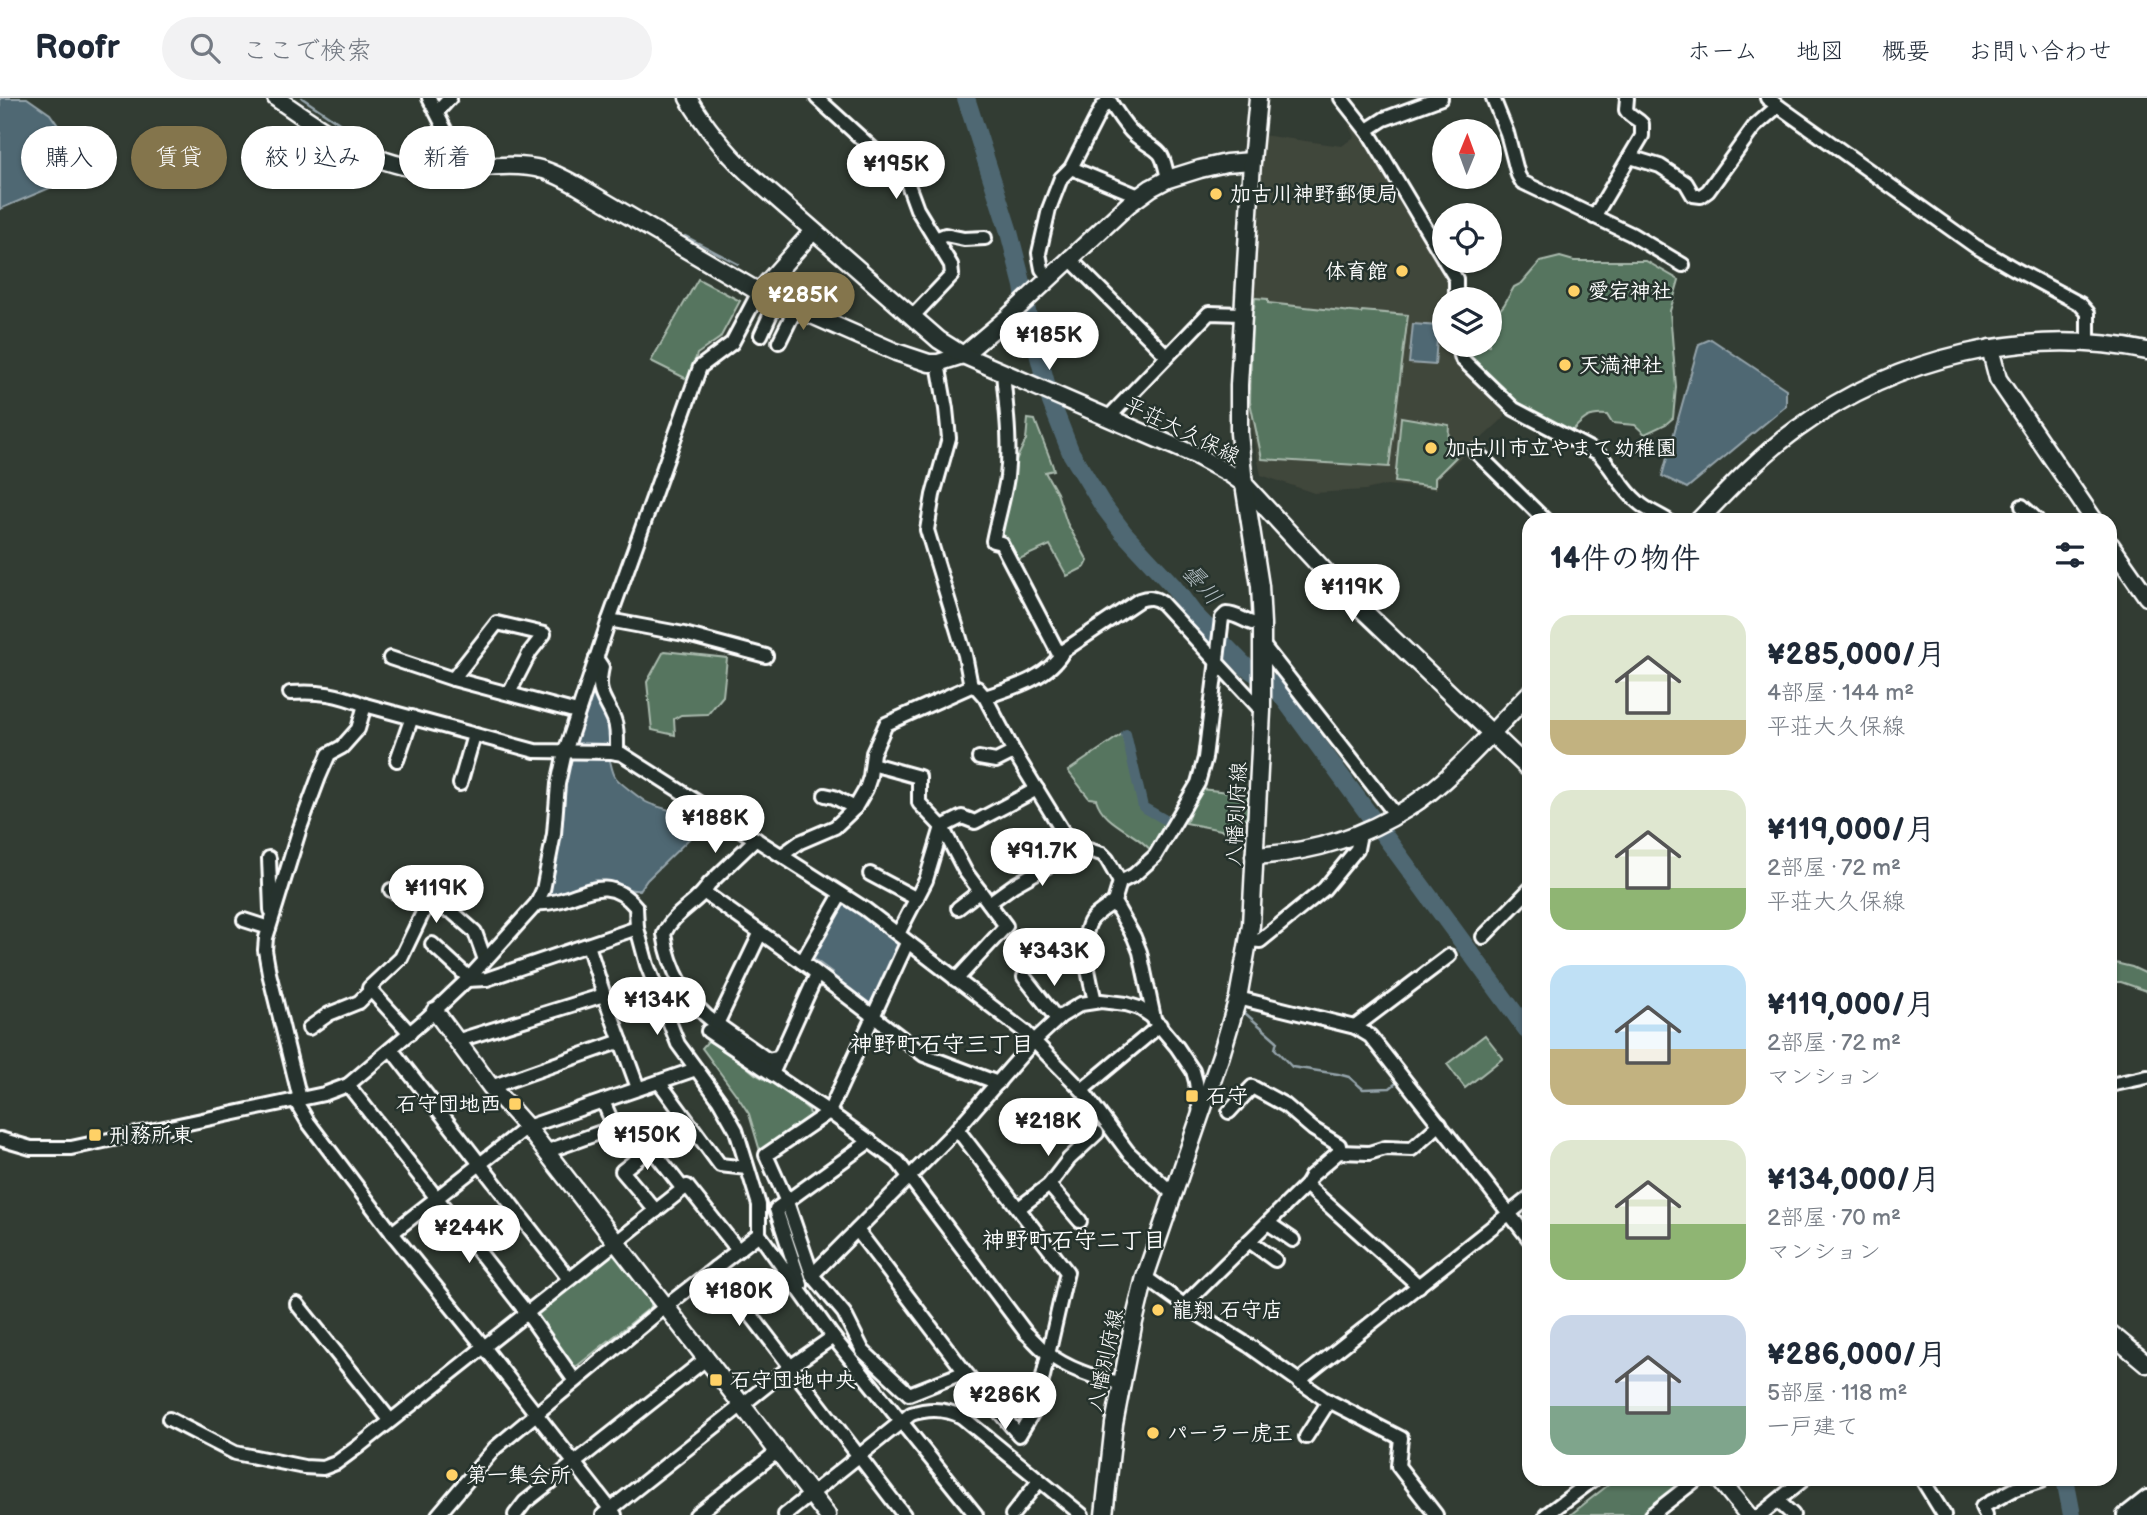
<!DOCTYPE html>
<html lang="ja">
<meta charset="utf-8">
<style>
body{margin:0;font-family:"Balsamiq Sans","Klee One",sans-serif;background:#f2f2f3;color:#1f2937;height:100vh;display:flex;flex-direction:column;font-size:26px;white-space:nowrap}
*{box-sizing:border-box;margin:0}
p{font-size:23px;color:#747a83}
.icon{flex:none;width:38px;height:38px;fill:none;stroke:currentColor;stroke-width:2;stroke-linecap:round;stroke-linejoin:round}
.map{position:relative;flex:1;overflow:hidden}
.drawer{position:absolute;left:1522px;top:415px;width:595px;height:973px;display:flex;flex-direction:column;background:#fff;border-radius:21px;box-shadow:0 2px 5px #0004}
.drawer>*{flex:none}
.guide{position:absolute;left:21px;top:28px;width:665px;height:63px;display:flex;gap:14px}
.needle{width:46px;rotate:1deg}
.buttons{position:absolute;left:1432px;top:21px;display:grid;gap:14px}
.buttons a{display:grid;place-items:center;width:70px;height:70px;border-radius:50%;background:#fff;box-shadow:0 2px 5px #0004;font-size:35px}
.price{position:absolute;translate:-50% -60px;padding:0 16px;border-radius:24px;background:#fff;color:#222;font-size:23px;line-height:46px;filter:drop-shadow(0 2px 4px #0008)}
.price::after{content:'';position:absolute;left:50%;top:42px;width:21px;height:16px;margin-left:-10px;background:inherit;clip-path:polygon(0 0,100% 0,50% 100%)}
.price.active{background:#84754c;color:#fff}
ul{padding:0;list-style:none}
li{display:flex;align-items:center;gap:21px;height:175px;padding:0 28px}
li span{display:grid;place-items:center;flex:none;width:196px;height:140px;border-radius:21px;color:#555}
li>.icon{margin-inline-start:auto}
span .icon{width:84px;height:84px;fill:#fffc;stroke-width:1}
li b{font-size:30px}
h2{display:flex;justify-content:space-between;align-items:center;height:84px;padding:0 28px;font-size:30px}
.pill{padding:0 24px;border-radius:32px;background:#fff;box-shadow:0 2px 5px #0004;font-size:24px;line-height:63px}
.pill.active{background:#84754c;color:#fff}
header{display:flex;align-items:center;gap:42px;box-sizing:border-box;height:98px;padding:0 35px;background:#fff;border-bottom:2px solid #e0e1e3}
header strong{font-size:33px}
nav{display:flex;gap:38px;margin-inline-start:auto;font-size:24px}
.search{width:490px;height:63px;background:#f2f2f3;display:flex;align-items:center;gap:18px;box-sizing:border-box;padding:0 24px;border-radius:38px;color:#747a83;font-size:26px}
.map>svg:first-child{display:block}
.built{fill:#41463b}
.green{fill:#56755e;stroke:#aabaae;stroke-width:2}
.water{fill:#4f6873;stroke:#95a4ab;stroke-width:2}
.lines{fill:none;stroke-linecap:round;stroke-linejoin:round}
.stream{stroke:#95a4ab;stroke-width:2.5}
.canal{stroke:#4f6873;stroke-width:10}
.river{stroke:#4f6873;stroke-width:18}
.street-casing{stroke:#fff;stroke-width:18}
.secondary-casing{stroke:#fff;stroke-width:21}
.highway-casing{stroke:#fff;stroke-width:26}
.street{stroke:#26332d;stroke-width:12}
.secondary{stroke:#26332d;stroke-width:16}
.highway{stroke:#26332d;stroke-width:21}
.poi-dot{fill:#ffd166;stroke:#26332d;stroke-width:2.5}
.labels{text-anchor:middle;stroke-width:5;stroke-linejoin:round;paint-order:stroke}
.poi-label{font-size:21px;font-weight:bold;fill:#fff;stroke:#26332d;text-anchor:start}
.street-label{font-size:21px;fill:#fff;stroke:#26332d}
.water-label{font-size:23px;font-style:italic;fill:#b0bbc0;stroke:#26332d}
.neighbourhood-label{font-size:23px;font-weight:bold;fill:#fff;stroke:#26332d}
</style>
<header>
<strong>Roofr</strong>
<div class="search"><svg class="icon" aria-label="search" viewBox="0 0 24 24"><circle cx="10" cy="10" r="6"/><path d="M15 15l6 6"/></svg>ここで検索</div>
<nav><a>ホーム</a><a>地図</a><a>概要</a><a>お問い合わせ</a></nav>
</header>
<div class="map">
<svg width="2147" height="1417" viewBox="0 0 2147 1417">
<rect width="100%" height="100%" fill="#323c33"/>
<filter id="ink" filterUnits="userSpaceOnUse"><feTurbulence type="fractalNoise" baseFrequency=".0143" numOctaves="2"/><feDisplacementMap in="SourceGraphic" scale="14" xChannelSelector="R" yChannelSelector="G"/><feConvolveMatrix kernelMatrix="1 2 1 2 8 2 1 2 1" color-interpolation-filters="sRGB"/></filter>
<g filter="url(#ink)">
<polygon class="built" points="1356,23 1452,181 1453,201 1444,201 1444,247 1452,247 1452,251 1460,262 1502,306 1505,319 1437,381 1437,391 1387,387 1365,392 1314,395 1261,377 1244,298 1262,37 1342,48 1354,39 1348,26"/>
<g class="green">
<path d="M1560,159L1574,163H1646L1679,182L1670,213L1676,289L1673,320L1666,326L1645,336L1635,327L1612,325L1607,317C1587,315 1583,322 1569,336L1527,313L1461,255L1458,247H1489V216L1497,215L1504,207L1514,189L1522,185L1540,164Z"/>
<polygon points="698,181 740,203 720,240 697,256 689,282 651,263"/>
<polygon points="1255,200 1268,201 1268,205 1361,215 1362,213 1408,217 1389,369 1262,361 1250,304 1252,212 1254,211"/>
<polygon points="1401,319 1449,327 1448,347 1456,359 1435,380 1435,389 1395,384"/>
<path d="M1028,321L1035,322C1041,339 1049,356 1054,372L1045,374L1057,395L1067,425L1088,463L1085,469L1067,478L1050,447L1015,463L1000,439L1015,364L1026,342Z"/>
<polygon points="664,553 727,560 723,598 708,616 681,617 674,621 675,637 652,632 647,584"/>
<path d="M1122,636L1142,709L1171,727L1153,755C1138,734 1104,728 1096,701L1089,700L1068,673Z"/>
<polygon points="1200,691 1248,696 1249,717 1231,734 1186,725"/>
<polygon points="2111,864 2132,869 2147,876 2147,893 2121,884 2111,884"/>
<polygon points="1485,937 1503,960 1465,990 1447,966"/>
<polygon points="708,943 734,958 755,976 785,992 809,1012 810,1017 760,1053 749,1016 738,999 702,950"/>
<polygon points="608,1156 616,1158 651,1203 651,1209 577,1268 570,1267 535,1218 535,1214"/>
<polygon points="1616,1381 1688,1381 1642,1417 1570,1417"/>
</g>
<g class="water">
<polygon points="0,0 27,0 50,16 83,63 83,71 76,79 0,111"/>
<polygon points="1413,226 1438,228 1435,267 1409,265"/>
<polygon points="1711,241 1786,291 1786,308 1687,390 1662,378 1699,246"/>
<polygon points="595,577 596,599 611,627 612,649 575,649 572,645"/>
<path d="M571,658L609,659C611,665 612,675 616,680C621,686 640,700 646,704C662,713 703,713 690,740L647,782L640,792C625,794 612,783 596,782L550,798L547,791L561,711L567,663Z"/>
<polygon points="846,803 899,840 901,846 873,905 868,908 829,880 833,875 810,858 840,804"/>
</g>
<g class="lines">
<g class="stream">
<polyline points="302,0 369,45 379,50"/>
<polyline points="685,138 738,166"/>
<polyline points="1245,915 1277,943 1275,951 1292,969 1338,976 1349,979 1363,991 1390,990 1400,982"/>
</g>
<polyline class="canal" points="1126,636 1143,709 1171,725"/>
<g class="river">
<polyline points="966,0 1009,134 1023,188 1027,214 1051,304 1071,355 1102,406 1123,434 1172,487 1193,515 1247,570 1274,587 1530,936"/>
<polyline points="2065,1381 2072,1417"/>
</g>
<g class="street-casing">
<g id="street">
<polyline points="429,0 458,57 461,71"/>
<polyline points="817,0 906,81 917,111 951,167 952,177 912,219"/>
<path d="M1107,0C1116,12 1124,28 1135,37C1159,57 1161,46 1168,81"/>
<polyline points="1341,0 1370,37 1444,161"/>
<polyline points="1493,0 1507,35 1518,77 1522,84 1631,136 1683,167"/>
<polyline points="1767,0 1975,148 2013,170 2080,206 2088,215 2088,245"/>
<polyline points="437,14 450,0"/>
<polyline points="1367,32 1384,21 1441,0"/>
<polyline points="1630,59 1660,68 1686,85 1693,97 1701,98 1708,93 1754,29 1778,8"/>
<polyline points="1071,70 1139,98"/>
<path d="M1594,119L1642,38V26C1637,20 1630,19 1626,12L1627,0"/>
<polyline points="935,141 945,137 964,141 985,140"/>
<polyline points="1070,161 1167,258"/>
<polyline points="1445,163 1456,181 1456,201"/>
<polyline points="1049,180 1042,171 1039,155 1049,111 1061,80 1071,70 1102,9 1111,5"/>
<polyline points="761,237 777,202"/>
<polyline points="779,244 796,210"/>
<path d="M1458,247L1462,261L1514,311L1598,355C1613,370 1622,391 1638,404C1646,412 1658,416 1667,422"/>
<polyline points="938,265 946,311 949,340 933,397 927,432 965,557 971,588"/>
<path d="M1003,275C1006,309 1011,344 1007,379C1004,400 997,422 993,443L1001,445L1060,558"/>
<polyline points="1108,320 1209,215 1242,216"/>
<polyline points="1475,353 1545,422"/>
<polyline points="2022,408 2037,422"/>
<polyline points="609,522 684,536 766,558"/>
<polyline points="1262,546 1396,717"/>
<polyline points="390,560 453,581 577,614"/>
<path d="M596,560L602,569C596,597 604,598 614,621C618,631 617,645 617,655"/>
<polyline points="453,581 497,525 544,536 530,554 509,595"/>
<path d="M290,595C320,593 337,596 365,607L535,653L612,654L622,656L865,811L1025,934L1082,992L1128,1054L1174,1097"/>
<path d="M985,599C1012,590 1049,580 1063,553L1139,502C1148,499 1154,499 1162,505L1262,613"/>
<polyline points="979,660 996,663 1014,654"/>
<polyline points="397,662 412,619"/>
<polyline points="872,666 919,679 919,705 942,729 965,773 1006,828 956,882"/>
<polyline points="460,686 474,637"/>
<polyline points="825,697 834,699 855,710"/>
<path d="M756,741L709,786C699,805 673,814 664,836C669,870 688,907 717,926L760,836"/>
<polyline points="782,757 800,744 835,729 855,710 866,691 870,679 873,655 886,626 971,588 977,590 985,599 1014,654 1071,747 1102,756 1107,761 1120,784"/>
<polyline points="269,760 271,812"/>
<polyline points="870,776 917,801"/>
<polyline points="391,792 426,808 451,813 475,834 485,862"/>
<polyline points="705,795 802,864 924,957 998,985"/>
<path d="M537,805C576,808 602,768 636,809L637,830L647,867L678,946L719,1002L736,1032L759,1107V1136L833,1239L976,1417"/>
<polyline points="989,805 1014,787 1078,751"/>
<polyline points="958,810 980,793"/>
<polyline points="244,822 269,830"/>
<polyline points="898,836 926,782 942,729 962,719 975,724 1037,691"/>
<polyline points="1483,839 1530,791"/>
<polyline points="1249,842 1260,843 1324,791 1357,751 1360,736"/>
<polyline points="432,846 469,880"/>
<polyline points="588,847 604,897 638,990"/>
<polyline points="802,864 841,796"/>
<polyline points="1024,879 1057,921"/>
<polyline points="467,882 487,881 637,830"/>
<polyline points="1238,900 1355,929 1370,938 1530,1142"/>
<path d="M1095,903C1090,882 1078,840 1092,821C1097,815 1107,809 1114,804"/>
<path d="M1154,920L1140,854L1134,839L1114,804L1120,784L1134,777L1155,758L1198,685L1205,660L1222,520L1226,516C1240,516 1248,528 1262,526"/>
<polyline points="717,926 768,962 778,960"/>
<polyline points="1355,929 1449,858"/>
<polyline points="309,930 329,916 359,904 371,892"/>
<path d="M708,933L829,1014L898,1064L1026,1235C1033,1241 1039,1249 1047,1255C1066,1270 1096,1281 1121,1285"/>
<polyline points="410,935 369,890 401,860 426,808"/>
<polyline points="456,943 604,897"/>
<polyline points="391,951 569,1181"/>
<polyline points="772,976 817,876"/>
<polyline points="659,984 720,1067 747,1070"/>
<polyline points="348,987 527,1215 575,1283"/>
<polyline points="2110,987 2147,979"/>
<polyline points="491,989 621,943"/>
<polyline points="1082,992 1160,927"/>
<polyline points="300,1001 269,875 265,852 266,840 300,730 319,679 329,656 342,649 358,631 365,607"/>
<polyline points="295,1002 308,1024 392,1135 484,1249 615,1417"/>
<polyline points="1229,1014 1252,989 1285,1007 1313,1031 1339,1047 1339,1054"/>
<polyline points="0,1041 31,1050 71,1050 324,996 348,987 427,920 469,880 537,805 543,792 554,736 558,686 565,654 609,522 700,269 732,245 759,194"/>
<polyline points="545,1054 607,1032 612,1024 603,1003"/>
<polyline points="1049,1087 1080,1123"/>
<polyline points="1306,1087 1419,1188"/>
<polyline points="1019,1110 1049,1087 1069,1061 1097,1035"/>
<polyline points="656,1113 622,1073 651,1050 683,1091"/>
<polyline points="1268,1125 1293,1142"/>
<polyline points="857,1132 965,1274 1019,1337 1036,1309 1067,1174 957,1031"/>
<polyline points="392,1135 527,1029 696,971"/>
<polyline points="1249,1143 1275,1162"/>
<polyline points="715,1170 904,1417"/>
<polyline points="812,1177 787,1104 766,1057 829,1014 907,845"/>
<polyline points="1145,1179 1184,1207 1248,1247 1323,1300 1401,1340 1398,1368 1436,1417"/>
<polyline points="801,1187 776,1111 870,1043"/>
<polyline points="297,1206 390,1322"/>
<polyline points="1184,1207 1306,1087 1311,1078 1339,1054 1369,1055 1385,1050 1412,1051 1440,1026"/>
<polyline points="965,1274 909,1296 863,1253 844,1215 812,1177 957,1031 1033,944 1061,918 1081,906 1101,903 1126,906 1139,910 1151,918 1177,949 1193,973 1196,984 1200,1015"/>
<polyline points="1300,1285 1306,1277 1530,1099"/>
<polyline points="169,1321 235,1355 304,1369 323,1370 336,1365 359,1348 687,1088 738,1152"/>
<polyline points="1306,1339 1329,1303"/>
<polyline points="1922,1381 1944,1417"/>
<polyline points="1778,1403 1793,1417"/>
<polyline points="438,1417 495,1350 666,1208 759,1136"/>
<polyline points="515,1417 525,1404 706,1261"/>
<polyline points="603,1417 790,1269 833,1239"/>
<polyline points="696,1417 778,1353"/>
<path d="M785,1417L911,1316C929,1310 945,1310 962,1319L1082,1417"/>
<polyline points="1012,1417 1039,1383"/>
<polyline points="1546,1417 1594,1381"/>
<polyline points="1651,1417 1697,1381"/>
<polyline points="1760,1417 1804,1381"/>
<polyline points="1986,1417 1982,1409 2015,1391 2041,1383"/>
<polyline points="2124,1417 2147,1399"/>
</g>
</g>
<g class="secondary-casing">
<g id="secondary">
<path d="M276,0C321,31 365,64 420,71C459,76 505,61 544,72C556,76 567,82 578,88L759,194L896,254L929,265H938L963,257L1008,219L1129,106L1151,90L1168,81L1200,71L1226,65L1252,63"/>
<path d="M688,0C705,29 726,54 750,77L939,242L963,257L1197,358L1230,376L1244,386L1343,493L1530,672"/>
<polyline points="759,194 813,133"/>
<polyline points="1990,250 1998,281 2094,422"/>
<path d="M1699,422C1730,390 1761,357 1797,331C1897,259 2026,228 2147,253"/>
<polyline points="2110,446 2147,499"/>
<path d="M1254,758C1309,755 1361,740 1408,710C1453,681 1492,633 1530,595"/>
<polyline points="435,913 491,989 527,1029 827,1417"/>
<polyline points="2110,1235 2147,1266"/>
<polyline points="1719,1381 1748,1417"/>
<polyline points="1104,1417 1114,1326 1133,1228 1145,1179 1221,957 1238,900 1251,827 1262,613 1262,526 1260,488 1244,386 1239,335 1239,287 1252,63 1258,0"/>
</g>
</g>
<g class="highway-casing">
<polyline id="highway" points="2140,1417 2147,1412"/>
</g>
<use href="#street" class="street"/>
<use href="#secondary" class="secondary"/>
<use href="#highway" class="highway"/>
</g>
</g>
<g class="poi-dot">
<circle cx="1216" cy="96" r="7"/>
<circle cx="1402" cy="173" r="7"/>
<circle cx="1574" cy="193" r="7"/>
<circle cx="1565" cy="267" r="7"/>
<circle cx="1431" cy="350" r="7"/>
<rect x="1185" y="991" width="14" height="14" rx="3.5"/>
<rect x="508" y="999" width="14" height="14" rx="3.5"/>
<rect x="88" y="1030" width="14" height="14" rx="3.5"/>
<circle cx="1158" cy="1212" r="7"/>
<rect x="709" y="1275" width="14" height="14" rx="3.5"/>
<circle cx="1153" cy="1335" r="7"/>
<circle cx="452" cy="1377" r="7"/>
</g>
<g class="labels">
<g class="poi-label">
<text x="1230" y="103">加古川神野郵便局</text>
<text x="1388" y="180" text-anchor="end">体育館</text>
<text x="1588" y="200">愛宕神社</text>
<text x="1579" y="274">天満神社</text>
<text x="1445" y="357">加古川市立やまて幼稚園</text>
<text x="1206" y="1005">石守</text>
<text x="501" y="1013" text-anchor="end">石守団地西</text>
<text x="109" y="1044">刑務所東</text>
<text x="1172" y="1219">龍翔 石守店</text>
<text x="730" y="1289">石守団地中央</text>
<text x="1167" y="1342">パーラー虎王</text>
<text x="466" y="1384">第一集会所</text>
</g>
<g class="street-label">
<text transform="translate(1182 332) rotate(26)" y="7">平荘大久保線</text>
<text transform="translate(1236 716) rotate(-87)" y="7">八幡別府線</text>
<text transform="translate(1105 1262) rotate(-78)" y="7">八幡別府線</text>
</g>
<g class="water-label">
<text transform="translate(1202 486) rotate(49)" y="8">曇川</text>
</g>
<g class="neighbourhood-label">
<text x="942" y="954">神野町石守三丁目</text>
<text x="1074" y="1150">神野町石守二丁目</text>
</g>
</g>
</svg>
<div class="buttons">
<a><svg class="needle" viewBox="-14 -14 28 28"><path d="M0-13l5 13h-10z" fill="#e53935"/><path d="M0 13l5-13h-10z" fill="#747a83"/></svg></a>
<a><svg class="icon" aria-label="locate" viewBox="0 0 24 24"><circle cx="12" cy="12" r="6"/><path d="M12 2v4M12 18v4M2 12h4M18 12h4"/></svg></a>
<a><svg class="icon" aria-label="layers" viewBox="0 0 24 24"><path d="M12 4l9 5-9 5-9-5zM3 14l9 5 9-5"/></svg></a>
</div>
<b class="price" style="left:896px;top:103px">¥195K</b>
<b class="price active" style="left:803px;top:234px">¥285K</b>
<b class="price" style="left:1049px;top:274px">¥185K</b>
<b class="price" style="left:1352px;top:526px">¥119K</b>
<b class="price" style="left:715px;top:757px">¥188K</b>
<b class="price" style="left:1042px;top:790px">¥91.7K</b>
<b class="price" style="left:436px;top:827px">¥119K</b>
<b class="price" style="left:1054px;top:890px">¥343K</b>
<b class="price" style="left:657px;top:939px">¥134K</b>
<b class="price" style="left:1048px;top:1060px">¥218K</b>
<b class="price" style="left:647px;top:1074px">¥150K</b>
<b class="price" style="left:469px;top:1167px">¥244K</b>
<b class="price" style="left:739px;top:1230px">¥180K</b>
<b class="price" style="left:1005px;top:1334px">¥286K</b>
<div class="guide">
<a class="pill">購入</a>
<a class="pill active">賃貸</a>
<a class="pill">絞り込み</a>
<a class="pill">新着</a>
</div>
<section class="drawer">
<h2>14件の物件<svg class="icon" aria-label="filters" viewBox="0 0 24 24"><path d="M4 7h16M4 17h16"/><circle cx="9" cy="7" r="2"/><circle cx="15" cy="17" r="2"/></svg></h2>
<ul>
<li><span style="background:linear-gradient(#dfe7d0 75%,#c2b280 0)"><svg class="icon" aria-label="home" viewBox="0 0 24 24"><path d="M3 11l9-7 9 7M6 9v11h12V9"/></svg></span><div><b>¥285,000/月</b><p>4部屋 · 144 m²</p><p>平荘大久保線</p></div></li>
<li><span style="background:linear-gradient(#dfe7d0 70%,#8fb573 0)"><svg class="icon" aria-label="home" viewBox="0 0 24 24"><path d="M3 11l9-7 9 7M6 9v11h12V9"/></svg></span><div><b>¥119,000/月</b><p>2部屋 · 72 m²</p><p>平荘大久保線</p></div></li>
<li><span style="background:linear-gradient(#bfe0f5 60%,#c2b280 0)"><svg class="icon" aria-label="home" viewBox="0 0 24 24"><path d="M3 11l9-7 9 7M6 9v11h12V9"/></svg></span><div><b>¥119,000/月</b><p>2部屋 · 72 m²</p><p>マンション</p></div></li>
<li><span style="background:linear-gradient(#dfe7d0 60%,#8fb573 0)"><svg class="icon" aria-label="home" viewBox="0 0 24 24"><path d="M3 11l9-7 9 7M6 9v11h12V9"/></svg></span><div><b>¥134,000/月</b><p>2部屋 · 70 m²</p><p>マンション</p></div></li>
<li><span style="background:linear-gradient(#c9d6e8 65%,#7fa58c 0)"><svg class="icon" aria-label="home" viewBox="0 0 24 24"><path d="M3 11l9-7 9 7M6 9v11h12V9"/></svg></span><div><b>¥286,000/月</b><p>5部屋 · 118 m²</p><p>一戸建て</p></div></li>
</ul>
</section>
</div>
